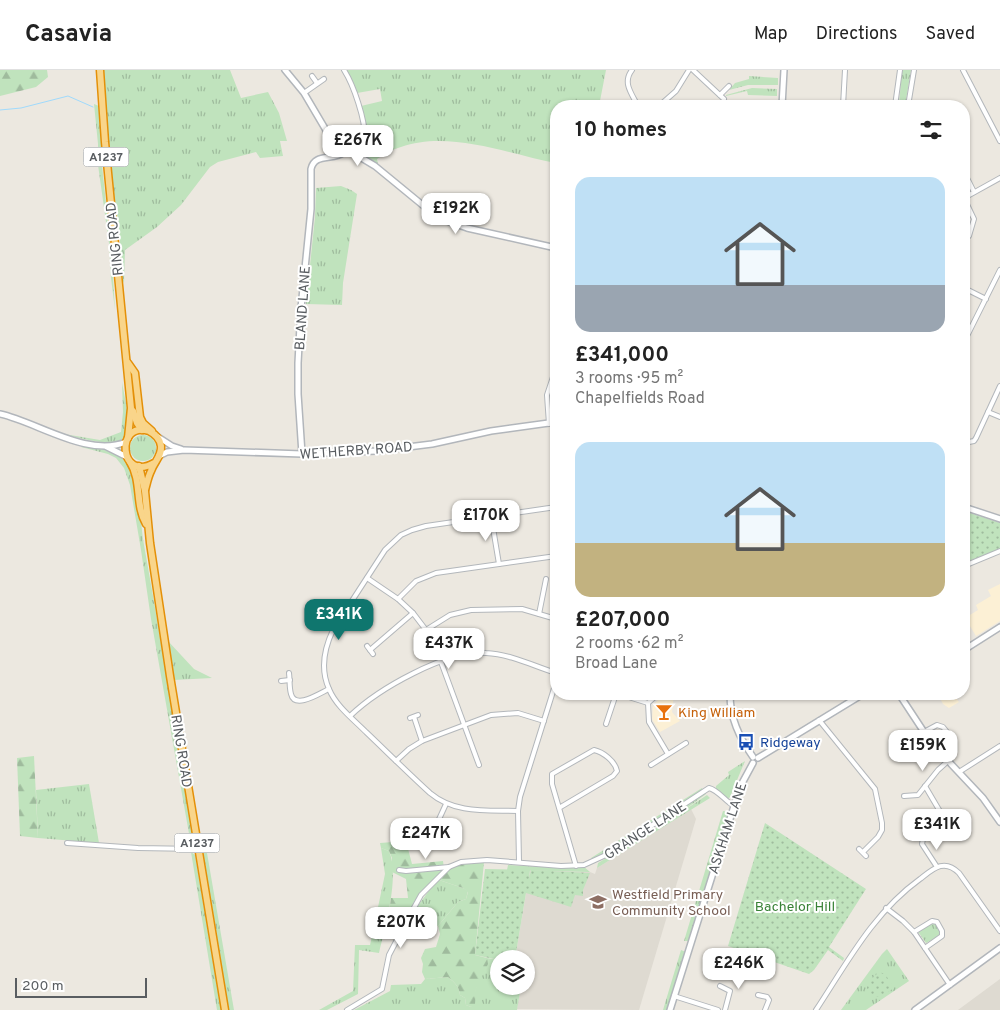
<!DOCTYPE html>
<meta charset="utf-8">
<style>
body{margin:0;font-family:Overpass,sans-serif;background:#f2f2f2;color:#222;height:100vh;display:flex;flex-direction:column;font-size:19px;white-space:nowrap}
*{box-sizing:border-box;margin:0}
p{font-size:16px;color:#767676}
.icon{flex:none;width:28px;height:28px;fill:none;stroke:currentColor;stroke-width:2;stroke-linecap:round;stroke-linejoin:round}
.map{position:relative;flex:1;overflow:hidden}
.sheet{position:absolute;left:550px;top:30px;width:420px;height:600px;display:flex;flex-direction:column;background:#fff;border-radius:20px;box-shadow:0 1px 4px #0004}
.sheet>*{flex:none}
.tools{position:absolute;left:490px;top:880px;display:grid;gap:10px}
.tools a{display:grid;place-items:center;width:45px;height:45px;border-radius:50%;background:#fff;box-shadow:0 1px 4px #0004;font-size:25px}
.scale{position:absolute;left:15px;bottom:12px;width:132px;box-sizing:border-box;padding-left:5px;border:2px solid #595d61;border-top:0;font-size:14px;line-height:18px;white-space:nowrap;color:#595d61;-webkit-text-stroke:4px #fff;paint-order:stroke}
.price{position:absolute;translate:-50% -42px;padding:0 11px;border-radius:10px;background:#fff;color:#222;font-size:16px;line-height:32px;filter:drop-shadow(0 1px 2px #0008)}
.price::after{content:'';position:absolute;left:50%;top:30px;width:15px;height:11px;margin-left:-8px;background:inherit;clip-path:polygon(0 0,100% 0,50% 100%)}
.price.active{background:#0f766e;color:#fff}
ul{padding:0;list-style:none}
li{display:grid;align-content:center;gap:10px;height:265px;padding:0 25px}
li span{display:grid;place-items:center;height:155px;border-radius:15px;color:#555}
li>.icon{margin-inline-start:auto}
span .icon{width:90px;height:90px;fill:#fffc;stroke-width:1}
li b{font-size:21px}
h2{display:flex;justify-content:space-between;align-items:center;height:60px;padding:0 25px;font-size:21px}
header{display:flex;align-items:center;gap:30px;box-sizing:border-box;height:70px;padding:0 25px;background:#fff;border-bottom:1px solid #e0e0e0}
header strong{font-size:24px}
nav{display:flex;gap:28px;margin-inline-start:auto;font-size:18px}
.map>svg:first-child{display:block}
.commercial{fill:#fcf0d5}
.education{fill:#dedad1}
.grass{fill:url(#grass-tufts)}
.forest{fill:url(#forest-firs)}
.park{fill:url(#park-dots)}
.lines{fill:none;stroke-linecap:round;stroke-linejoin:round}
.stream{stroke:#a0dafc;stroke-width:1}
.street-casing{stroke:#b3b7bb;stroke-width:6}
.secondary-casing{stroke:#b2b6bb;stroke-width:8}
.highway-casing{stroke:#e49008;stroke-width:9}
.street{stroke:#fff;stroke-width:4}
.secondary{stroke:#fff;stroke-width:5}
.highway{stroke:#f9d58a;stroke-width:6}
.labels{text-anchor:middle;stroke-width:4;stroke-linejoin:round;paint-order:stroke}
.shield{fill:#fff;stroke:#8b8e90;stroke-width:1}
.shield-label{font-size:12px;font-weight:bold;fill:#595d61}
.street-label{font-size:14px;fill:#595d61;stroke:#fff}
.food-label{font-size:14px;fill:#c56008;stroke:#fff;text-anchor:start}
.transit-label{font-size:14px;fill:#164399;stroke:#fff;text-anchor:start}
.education-label{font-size:14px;fill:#785e54;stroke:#fff;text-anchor:start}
.park-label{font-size:14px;fill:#398237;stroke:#fff}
</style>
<header>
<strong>Casavia</strong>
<nav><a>Map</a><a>Directions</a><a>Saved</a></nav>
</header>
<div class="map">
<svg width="1000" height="940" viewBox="0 0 1000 940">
<defs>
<pattern id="grass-tufts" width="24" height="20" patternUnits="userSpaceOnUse" patternTransform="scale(1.25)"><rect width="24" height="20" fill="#c0e3bd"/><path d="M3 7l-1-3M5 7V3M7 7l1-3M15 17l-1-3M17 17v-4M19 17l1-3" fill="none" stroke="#9fbb9d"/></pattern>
<pattern id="forest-firs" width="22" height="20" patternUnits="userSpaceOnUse" patternTransform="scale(1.25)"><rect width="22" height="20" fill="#c0e3bd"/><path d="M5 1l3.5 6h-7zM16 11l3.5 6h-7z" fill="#9fbb9d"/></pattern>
<pattern id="park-dots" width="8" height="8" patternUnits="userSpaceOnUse" patternTransform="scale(1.25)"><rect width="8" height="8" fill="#c0e3bd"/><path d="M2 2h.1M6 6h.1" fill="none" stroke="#9fbb9d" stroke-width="1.8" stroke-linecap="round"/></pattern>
</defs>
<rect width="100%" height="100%" fill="#ece8e0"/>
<g class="commercial">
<polygon points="1000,514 1000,551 976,566 965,548 978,540 976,535 991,526 988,520"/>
<polygon points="674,624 672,642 680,651 660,662 652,649 653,637 660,627"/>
<polygon points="938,624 953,624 959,632 949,638 943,634"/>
</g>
<g class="education">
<polygon points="691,739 696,749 639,940 517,939 521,916 526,916 526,889 515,889 530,800 590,802 595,804 597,798"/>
<polygon points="1000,909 1000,940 958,940"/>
</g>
<g class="grass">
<polygon points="104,0 230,0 241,28 268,22 279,43 287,71 280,71 283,86 260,88 256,82 218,92 210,97 181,135 157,157 125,180 124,213 120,204 120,168 112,120"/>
<path d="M347,0H606L599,36H556V93C509,84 449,60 401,77C393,79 384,84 377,89L378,94L365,87L363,84L368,67L361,36L382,31L380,19L357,23Z"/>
<polygon points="902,0 911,0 905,36 897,36 899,34"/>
<polygon points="749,6 778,8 778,15 748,15 729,20 735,13 749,9"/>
<polygon points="752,18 777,19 777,26 748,25 747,21 726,26 726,25"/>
<polygon points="94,34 99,36 102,73 101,86 112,190 115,240 111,208 109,173 98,95 98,74"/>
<polygon points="341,116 351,120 357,124 343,213 342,235 306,234 315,147 316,118"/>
<path d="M122,312C124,325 132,355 125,366C116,380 77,367 64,364L100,370L121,362L123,342Z"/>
<circle cx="143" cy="378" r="13"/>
<path d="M83,376C99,379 120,380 130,396C140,414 140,453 144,475C162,575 178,675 194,775H191L151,549L141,480L130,415L124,398L116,388L108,384L81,377Z"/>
<polygon points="168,571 194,599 212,608 174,610"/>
<polygon points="745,691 730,727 727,730 716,719 716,716 729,705 728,702"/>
<polygon points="89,714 99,773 38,768 36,720"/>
<path d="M702,718L703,720C667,744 632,770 593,790L591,788Z"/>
<polygon points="705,722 706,724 683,741 707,725 710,728 597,798 598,793 682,742 681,739"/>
<polygon points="723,741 728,742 690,868 688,871 684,871"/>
<path d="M381,778L389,781C400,806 385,858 379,883L359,880L358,924L327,940H319L353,921L355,875H370L385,804Z"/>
<polygon points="191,782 195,785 221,940 217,940"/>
<polygon points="203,782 207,783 234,940 229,940"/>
<polygon points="508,795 564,798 583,796 590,802 507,800"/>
<path d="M439,810L463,818L468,821L466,829L458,832L438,856C429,854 415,851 414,841L428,822Z"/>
<polygon points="933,852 935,852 942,862 941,865 926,873 919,863 919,860"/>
<polygon points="887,879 909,911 866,940 841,940 882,884"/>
<polygon points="681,880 686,882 668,940 663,940"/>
<path d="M487,888L499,890V916H521L517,940H354L390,921L391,915L421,914L425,909L448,907C455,913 459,916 460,925L465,928L466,935L471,937C475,930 474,925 476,918C479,907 488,899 487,888Z"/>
</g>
<g class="forest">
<polygon points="0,0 47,0 48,7 36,17 0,26"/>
<polygon points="34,686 38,768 20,766 17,688"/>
<polygon points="406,771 412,794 443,791 444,799 416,830 410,840 389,842 391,828 408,828 406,809 392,802 392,788 389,781 381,778 380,773"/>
<path d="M484,792L475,885L487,888L488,894L476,919L475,934L471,937L466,935L465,928L460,925C459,916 455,913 448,907L425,909L422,902L423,894L421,888L425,879L436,877L440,864L438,856L458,832L466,829L468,822L463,818L439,810L450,798L467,793Z"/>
</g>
<g class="park">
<polygon points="964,441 1000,453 1000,479 964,493"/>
<polygon points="765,753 866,819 829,877 844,888 843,891 828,880 814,900 809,904 728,876"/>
<polygon points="485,799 530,800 529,809 531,800 590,803 583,820 583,826 575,825 571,837 526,823 515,889 499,889 499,890 475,885"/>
<polygon points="879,902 885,904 894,918 882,926 873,927 867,920 867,913"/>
</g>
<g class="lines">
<polyline class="stream" points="0,40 21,38 68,26 93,37"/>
<g class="street-casing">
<g id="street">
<path d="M344,0C354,16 365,49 365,68C365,75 362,81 360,87"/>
<path d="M632,0C622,13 632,24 638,36"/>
<polyline points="693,0 724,29"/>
<polyline points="963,0 1000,71"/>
<polyline points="312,6 317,13"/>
<polyline points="304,23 324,9"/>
<polyline points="720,25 729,16"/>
<polyline points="659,36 676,21 689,0"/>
<polyline points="843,36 845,0"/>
<polyline points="895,36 900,0"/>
<polyline points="908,36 914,0"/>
<polyline points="964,102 974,122"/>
<polyline points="964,128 974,149 969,166"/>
<polyline points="964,128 1000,108"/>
<polyline points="964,218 986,229"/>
<polyline points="964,272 1000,200"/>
<polyline points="988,342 1000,347"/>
<polyline points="549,354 547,325 556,298"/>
<polyline points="964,373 974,371 976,368 1000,316"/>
<polyline points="491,446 499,494"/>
<polyline points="964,496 1000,481"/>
<polyline points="367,508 398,529 413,543 426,560 441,592 479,695"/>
<polyline points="398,529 416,511 436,503 556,486"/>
<polyline points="539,544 546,509"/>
<polyline points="426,560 450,545 471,540 522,539 556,549"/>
<polyline points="367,576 373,584"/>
<polyline points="370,580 413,543"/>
<path d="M289,603C290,610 289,617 291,624C295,640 320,623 329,619"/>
<polyline points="281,611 290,610"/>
<polyline points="619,624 648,633 658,624"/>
<polyline points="648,633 649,652 668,684"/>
<path d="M350,646C378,619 446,580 486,583C510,584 534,596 556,603"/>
<polyline points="414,647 422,671"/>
<polyline points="410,648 418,645"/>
<polyline points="819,650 875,719 882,753 882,760 878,767 863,782"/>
<polyline points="606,654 616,624"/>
<polyline points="924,662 937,655 943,657 947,662"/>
<polyline points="396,691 409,679 422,671 491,645 518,643 544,651"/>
<polyline points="651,695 686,673"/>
<polyline points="959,702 1000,676"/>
<polyline points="925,716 948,755"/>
<polyline points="904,726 918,725 938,700 948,691"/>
<path d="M559,738L613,706L617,701C615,691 603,682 594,680L552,704V714L576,796"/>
<path d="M518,741C487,740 455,744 430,723C408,703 387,682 366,662C353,649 336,636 329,619C320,599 324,579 333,560L385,480L401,465L412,460L426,456L556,437"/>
<polyline points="927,764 923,769 922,774 937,797"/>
<polyline points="423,770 433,775"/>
<polyline points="67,773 138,778 198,779"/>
<polyline points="428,773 446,734"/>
<polyline points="859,779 866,786"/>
<polyline points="519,792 518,741 520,727 556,612"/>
<path d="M399,800L406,801L449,797L461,792L487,790L561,796L584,795L608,784L709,718C718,720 725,731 734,736"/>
<polyline points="886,838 903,851 914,862 950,915"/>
<polyline points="914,862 932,851 937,852 942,861 942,866 925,878"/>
<polyline points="720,916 730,921 725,940"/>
<polyline points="758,925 767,927 769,930 765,940"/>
<polyline points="674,926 718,940"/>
<polyline points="347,940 382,919 389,885 410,845 421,825 449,797"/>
<path d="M816,940C847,893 873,843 920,809C933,799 944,788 959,803L1000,861"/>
</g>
</g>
<g class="secondary-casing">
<g id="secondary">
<polyline points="285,0 304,23 330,67 340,75 375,96 431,142 444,150 467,158 556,178"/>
<polyline points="782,36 784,0"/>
<path d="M0,344C37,352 88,388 126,372"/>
<polyline points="158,367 172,376 181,379"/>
<polyline points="107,377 127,387"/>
<path d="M302,384L298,324V293L301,238L311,139V99C315,81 336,93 347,79"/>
<polyline points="159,386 167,382 184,380 302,384 376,381 432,374 491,361 556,352"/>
<polyline points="964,437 1000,449"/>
<polyline points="964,580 1000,557"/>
<path d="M730,624C730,648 739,667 753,687"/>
<polyline points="899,624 924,662 951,694 983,728 1000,752"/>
<polyline points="758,688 863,624"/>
<polyline points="670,940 740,717 753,693"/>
<polyline points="915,940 1000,878"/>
</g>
</g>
<g class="highway-casing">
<g id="highway">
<polyline points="100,0 105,72 131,338 128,368"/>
<polyline points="128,293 135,303 140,347 143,353 152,361"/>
<polyline points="133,341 137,353 142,360"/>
<path d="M130,392C142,411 135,435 146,454"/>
<polyline points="139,396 145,421 150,473 170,606 225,940"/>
<path d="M145,420C147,413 148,407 151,401C154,392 162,386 161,376C160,369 155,364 149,361C115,350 119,413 154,393"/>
</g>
</g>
<use href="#street" class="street"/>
<use href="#secondary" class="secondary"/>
<use href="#highway" class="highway"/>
</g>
<defs>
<g id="bar-bare" transform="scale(1.35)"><path d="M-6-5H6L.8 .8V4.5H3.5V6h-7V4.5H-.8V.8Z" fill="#e8710a" stroke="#fff" stroke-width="2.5" paint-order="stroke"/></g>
<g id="bus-bare" transform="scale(1.35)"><path d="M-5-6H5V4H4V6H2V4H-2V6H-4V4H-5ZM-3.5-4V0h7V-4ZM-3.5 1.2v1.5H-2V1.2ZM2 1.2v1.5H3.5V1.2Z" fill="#1a4fb4" stroke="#fff" stroke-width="2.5" paint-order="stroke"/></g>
<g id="school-bare" transform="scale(1.35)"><path d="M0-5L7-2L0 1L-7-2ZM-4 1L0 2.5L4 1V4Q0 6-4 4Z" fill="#8d6e63" stroke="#fff" stroke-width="2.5" paint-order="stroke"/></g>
</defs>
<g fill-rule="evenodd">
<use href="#bar-bare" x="664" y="642"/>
<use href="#bus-bare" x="746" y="672"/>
<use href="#school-bare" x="598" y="832"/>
</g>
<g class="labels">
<g class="shield">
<rect x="83.5" y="77.5" width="45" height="19" rx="4"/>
<rect x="174.5" y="763.5" width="45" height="19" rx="4"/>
</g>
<g class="shield-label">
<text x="106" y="91">A1237</text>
<text x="197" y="777">A1237</text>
</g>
<g class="street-label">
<text transform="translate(114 169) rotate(-96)" y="5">RING ROAD</text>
<text transform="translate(302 238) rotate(-86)" y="5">BLAND LANE</text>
<text transform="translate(356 380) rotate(-4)" y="5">WETHERBY ROAD</text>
<text transform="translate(182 681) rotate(81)" y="5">RING ROAD</text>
<text transform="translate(727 758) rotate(-72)" y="5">ASKHAM LANE</text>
<text transform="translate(645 760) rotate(-33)" y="5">GRANGE LANE</text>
</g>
<g class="food-label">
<text x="678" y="647">King William</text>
</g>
<g class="transit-label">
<text x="760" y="677">Ridgeway</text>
</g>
<g class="education-label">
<text x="612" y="829">Westfield Primary<tspan x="612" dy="16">Community School</tspan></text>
</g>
<g class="park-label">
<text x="795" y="841">Bachelor Hill</text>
</g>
</g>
</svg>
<div class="tools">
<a><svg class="icon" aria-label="layers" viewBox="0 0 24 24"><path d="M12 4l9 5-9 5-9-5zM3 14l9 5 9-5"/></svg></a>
</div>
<div class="scale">200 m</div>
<b class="price" style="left:358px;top:97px">£267K</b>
<b class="price" style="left:456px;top:165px">£192K</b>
<b class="price" style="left:486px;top:472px">£170K</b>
<b class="price active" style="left:339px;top:571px">£341K</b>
<b class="price" style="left:449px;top:600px">£437K</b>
<b class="price" style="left:923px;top:702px">£159K</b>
<b class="price" style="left:937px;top:781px">£341K</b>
<b class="price" style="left:426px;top:790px">£247K</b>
<b class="price" style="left:401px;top:879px">£207K</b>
<b class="price" style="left:739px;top:920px">£246K</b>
<section class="sheet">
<h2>10 homes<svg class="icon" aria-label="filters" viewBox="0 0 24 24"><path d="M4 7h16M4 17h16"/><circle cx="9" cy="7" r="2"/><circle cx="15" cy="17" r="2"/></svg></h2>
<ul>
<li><span style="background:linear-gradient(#bfe0f5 70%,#9aa5b1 0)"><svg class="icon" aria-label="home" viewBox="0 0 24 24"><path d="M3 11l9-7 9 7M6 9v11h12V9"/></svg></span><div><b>£341,000</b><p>3 rooms · 95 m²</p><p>Chapelfields Road</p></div></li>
<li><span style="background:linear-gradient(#bfe0f5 65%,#c2b280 0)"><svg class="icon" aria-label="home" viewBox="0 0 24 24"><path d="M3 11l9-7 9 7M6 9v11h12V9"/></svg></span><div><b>£207,000</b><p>2 rooms · 62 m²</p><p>Broad Lane</p></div></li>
</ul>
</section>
</div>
